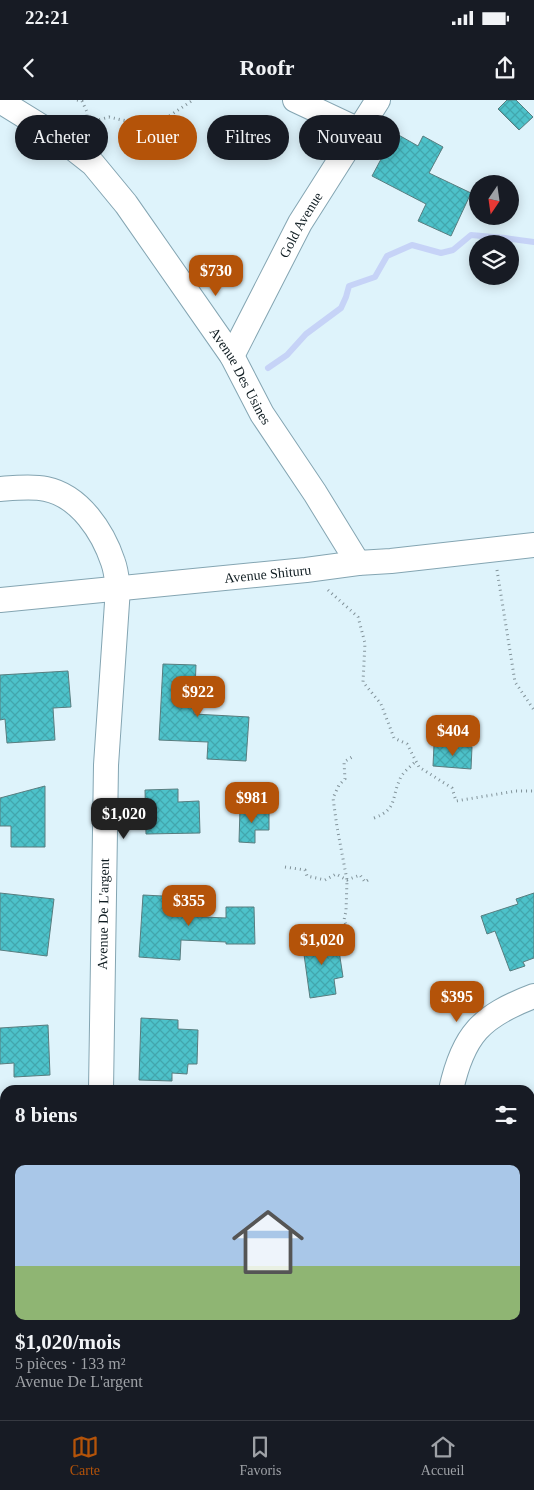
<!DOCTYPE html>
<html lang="fr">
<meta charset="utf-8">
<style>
body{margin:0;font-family:Georgia,serif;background:#242831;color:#f1f3f6;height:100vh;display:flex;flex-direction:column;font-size:19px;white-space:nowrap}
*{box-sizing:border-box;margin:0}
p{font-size:16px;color:#9ea1a6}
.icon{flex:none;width:28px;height:28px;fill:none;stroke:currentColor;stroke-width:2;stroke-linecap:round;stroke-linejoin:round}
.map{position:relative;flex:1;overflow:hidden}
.side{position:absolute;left:0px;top:985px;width:535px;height:335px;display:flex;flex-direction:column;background:#171b24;border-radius:15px 15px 0 0;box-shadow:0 2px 12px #0003}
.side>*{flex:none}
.top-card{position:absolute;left:15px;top:15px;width:505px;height:45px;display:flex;gap:10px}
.needle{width:32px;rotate:193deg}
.buttons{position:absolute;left:469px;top:75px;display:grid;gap:10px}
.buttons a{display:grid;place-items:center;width:50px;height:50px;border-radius:50%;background:#171b24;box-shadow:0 2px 12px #0003;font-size:25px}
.price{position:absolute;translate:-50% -42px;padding:0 11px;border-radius:10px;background:#b45309;color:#fff;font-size:16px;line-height:32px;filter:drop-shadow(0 1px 2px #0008)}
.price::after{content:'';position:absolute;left:50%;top:30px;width:15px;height:11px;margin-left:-8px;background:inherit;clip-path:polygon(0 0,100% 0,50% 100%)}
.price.active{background:#222;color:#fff}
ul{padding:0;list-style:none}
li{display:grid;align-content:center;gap:10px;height:265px;padding:0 15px}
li+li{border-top:1px solid #363941}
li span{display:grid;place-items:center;height:155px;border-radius:10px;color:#555}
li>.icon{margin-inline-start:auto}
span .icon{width:90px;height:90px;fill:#fffc;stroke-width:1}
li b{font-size:21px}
h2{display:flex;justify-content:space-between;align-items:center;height:60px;padding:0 15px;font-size:21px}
.chip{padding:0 18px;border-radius:22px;background:#171b24;box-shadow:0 2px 12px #0003;font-size:18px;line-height:45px}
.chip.active{background:#b45309;color:#fff}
.status{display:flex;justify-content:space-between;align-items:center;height:35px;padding:0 25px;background:#171b24;direction:ltr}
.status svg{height:14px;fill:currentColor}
header{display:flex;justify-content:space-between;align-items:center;height:65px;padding:0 15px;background:#171b24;font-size:22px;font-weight:700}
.tab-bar{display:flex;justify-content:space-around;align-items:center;height:70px;border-top:1px solid #363941;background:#171b24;font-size:14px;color:#9ea1a6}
.tab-bar a{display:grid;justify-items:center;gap:2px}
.tab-bar .active{color:#b45309}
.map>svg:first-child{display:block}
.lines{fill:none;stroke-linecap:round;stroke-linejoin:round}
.stream{stroke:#c6d3f7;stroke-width:6}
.building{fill:url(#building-cross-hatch);stroke:#587d7f}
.minor-casing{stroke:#84a5b2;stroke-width:26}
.path{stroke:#82939a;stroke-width:3;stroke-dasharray:1 4;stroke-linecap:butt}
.minor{stroke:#fff;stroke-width:24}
.labels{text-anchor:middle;stroke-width:4.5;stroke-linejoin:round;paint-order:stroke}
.street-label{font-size:14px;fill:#0f1c21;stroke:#fff}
</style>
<div class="status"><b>22:21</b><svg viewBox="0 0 49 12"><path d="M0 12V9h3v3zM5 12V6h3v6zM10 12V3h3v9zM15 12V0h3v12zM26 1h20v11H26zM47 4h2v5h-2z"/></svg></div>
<header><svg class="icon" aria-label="back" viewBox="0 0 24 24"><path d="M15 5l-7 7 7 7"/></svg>Roofr<svg class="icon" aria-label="share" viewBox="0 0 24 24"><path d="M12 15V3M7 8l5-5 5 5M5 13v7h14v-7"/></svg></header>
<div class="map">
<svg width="534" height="1320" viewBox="0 0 534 1320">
<defs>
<pattern id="building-cross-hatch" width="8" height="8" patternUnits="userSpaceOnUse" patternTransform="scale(1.25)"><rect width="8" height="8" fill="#4dc2ca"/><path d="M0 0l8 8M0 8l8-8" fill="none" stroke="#42a6ad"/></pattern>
</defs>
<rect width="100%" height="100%" fill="#def3fb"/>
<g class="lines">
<polyline class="stream" points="268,268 287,255 306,234 341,208 346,197 349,186 375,177 387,156 412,145 441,153 453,150 471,135 505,138 534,142"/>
</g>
<g class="building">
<polygon points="507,0 516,0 533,17 519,30 498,9"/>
<polygon points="395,33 418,46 423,36 443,47 429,73 471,93 451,136 418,121 426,104 372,76"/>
<polygon points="163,564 196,565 194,614 249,617 246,661 207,659 208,642 159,640"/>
<polygon points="68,571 71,607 53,608 55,640 7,643 5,619 0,620 0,575"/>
<polygon points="434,645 472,647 471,669 433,666"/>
<polygon points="45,686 45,747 11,747 11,726 0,726 0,698"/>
<polygon points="178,689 178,702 199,701 200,733 146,734 145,690"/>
<polygon points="240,709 269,710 269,730 255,730 255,743 239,742"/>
<polygon points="0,793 54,799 47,856 0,850"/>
<polygon points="534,793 534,858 523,862 525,866 510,871 495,831 487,834 481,816 518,804 516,799"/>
<polygon points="143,795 182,797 182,816 226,818 226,807 254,807 255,844 226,844 226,842 181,840 180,860 139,857"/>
<polygon points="327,836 328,846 338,844 343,877 334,879 336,894 310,898 302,840"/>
<polygon points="141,918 178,920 178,929 198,930 197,964 188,964 187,974 172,973 172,981 139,980"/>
<polygon points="48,925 50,975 14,977 14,963 0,964 0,928"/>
</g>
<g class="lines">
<g class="minor-casing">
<g id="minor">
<polyline points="295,0 359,30"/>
<path id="s1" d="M0,1L60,38L93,64L126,104L232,256L262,314L315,393L358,463"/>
<path id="s2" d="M232,256L300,123L378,0"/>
<path d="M0,389C14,388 32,386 46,389C80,396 103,432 113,462C116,470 117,480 118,488L106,665L101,990"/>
<path id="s3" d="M0,500L306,470L358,463L391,461L534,445"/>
<path d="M451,990C463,935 481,916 534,896"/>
<polyline points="95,1320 95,1315"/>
<polyline points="372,1320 373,1315"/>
</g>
</g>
<g class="path">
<polyline points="77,0 82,1 87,12 87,23"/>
<polyline points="80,25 109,17 153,27 193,0"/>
<polyline points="497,470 515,582 534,610"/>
<polyline points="328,490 358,517 365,543 363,582 381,604 394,638 407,644 419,667 452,688 456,701 516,691 534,691"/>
<path d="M374,718C398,709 391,698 400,679C402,673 411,666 416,661"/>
<polyline points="285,767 305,770 307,776 325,780 336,774 347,780 360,775 365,782 371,778"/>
<polyline points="351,852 353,842 344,820 346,811 347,780 337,727 333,698 339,685 345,679 344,662 352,657"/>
<polyline points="321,1320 322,1315"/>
</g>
<use href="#minor" class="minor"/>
</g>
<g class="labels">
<g class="street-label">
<text dy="5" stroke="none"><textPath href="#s2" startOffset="148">Gold Avenue</textPath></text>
<text dy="5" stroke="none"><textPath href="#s1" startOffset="371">Avenue Des Usines</textPath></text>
<text dy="5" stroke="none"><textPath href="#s3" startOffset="269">Avenue Shituru</textPath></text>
<text transform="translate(103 814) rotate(-89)" y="5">Avenue De L'argent</text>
</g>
</g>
</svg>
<div class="buttons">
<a><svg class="needle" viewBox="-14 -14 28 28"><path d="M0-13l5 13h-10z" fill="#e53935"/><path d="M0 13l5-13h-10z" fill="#9ea1a6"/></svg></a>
<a><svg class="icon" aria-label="layers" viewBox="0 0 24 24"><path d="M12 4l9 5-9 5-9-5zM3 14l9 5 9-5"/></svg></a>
</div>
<b class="price" style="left:216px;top:197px">$730</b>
<b class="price" style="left:198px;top:618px">$922</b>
<b class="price" style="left:453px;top:657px">$404</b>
<b class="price" style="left:252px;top:724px">$981</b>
<b class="price active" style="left:124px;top:740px">$1,020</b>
<b class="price" style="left:189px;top:827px">$355</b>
<b class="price" style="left:322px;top:866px">$1,020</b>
<b class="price" style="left:457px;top:923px">$395</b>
<div class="top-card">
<a class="chip">Acheter</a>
<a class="chip active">Louer</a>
<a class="chip">Filtres</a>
<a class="chip">Nouveau</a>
</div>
<section class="side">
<h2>8 biens<svg class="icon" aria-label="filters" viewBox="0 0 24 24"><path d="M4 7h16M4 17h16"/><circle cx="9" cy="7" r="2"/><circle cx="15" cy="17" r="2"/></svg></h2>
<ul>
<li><span style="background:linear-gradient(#a9c7e8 65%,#8fb573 0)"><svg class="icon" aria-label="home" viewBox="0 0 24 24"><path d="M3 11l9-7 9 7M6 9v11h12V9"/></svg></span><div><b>$1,020/mois</b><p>5 pièces · 133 m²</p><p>Avenue De L'argent</p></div></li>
</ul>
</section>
</div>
<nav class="tab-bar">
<a class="active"><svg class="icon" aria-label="map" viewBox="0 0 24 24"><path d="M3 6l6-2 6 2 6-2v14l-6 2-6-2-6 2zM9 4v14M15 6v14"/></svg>Carte</a>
<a><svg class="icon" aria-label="saved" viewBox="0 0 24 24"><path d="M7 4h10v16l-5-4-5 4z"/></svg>Favoris</a>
<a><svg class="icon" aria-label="home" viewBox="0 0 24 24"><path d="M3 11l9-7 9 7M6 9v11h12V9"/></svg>Accueil</a>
</nav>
